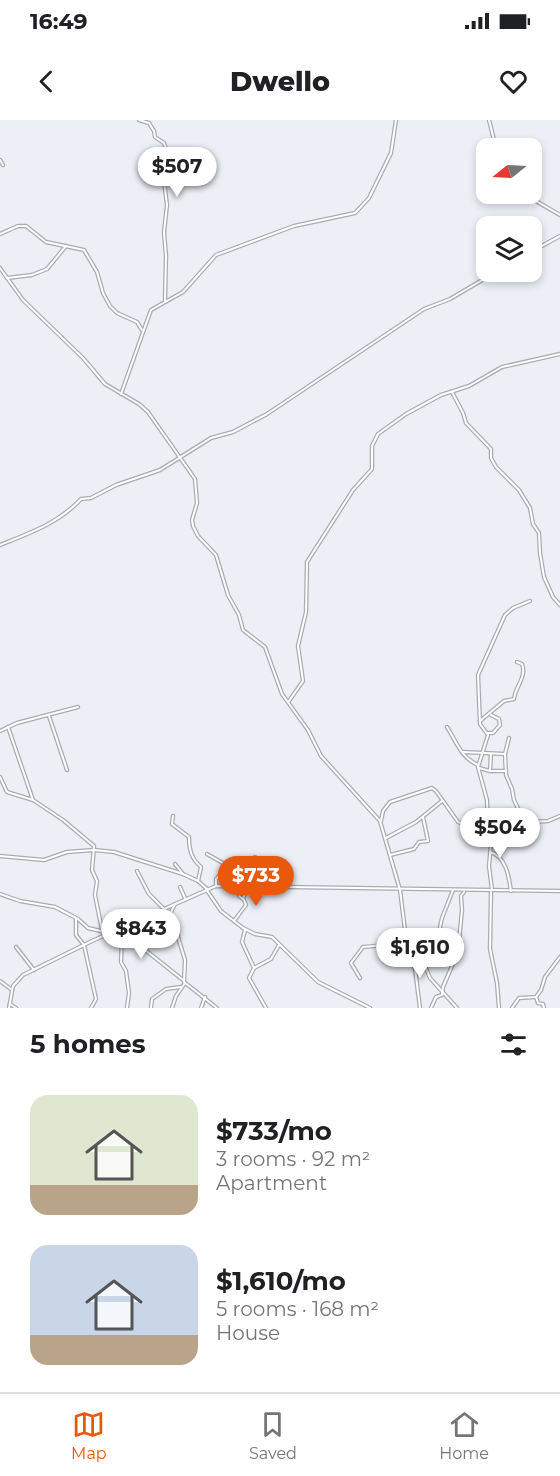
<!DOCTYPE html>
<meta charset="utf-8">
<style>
body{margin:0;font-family:Montserrat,sans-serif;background:#f2f2f2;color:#202124;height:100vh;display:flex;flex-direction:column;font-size:22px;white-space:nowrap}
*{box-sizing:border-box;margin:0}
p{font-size:20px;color:#757577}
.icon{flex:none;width:33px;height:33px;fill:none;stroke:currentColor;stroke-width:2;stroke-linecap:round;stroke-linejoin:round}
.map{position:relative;height:888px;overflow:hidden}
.sheet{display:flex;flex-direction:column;background:#fff;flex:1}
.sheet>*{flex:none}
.needle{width:39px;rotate:252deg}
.fabs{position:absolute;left:476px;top:18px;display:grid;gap:12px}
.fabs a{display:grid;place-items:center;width:66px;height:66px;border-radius:12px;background:#fff;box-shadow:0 3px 9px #0003;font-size:30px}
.price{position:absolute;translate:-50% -51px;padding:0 14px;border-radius:21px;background:#fff;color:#222;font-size:20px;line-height:39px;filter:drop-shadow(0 2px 3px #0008)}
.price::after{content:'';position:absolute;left:50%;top:36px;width:18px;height:14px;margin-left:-9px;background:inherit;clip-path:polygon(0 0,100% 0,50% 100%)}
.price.on{background:#ea580c;color:#fff}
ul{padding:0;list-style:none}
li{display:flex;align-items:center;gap:18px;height:150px;padding:0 30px}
li span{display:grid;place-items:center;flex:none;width:168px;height:120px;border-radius:18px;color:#555}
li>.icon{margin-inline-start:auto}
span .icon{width:72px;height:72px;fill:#fffc;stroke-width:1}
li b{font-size:26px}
h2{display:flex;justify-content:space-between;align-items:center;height:72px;padding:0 30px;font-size:26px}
.status{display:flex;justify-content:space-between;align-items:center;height:42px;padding:0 30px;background:#fff;direction:ltr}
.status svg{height:16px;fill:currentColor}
header{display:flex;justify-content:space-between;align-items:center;height:78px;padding:0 30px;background:#fff;font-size:27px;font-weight:800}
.dock{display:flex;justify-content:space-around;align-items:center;height:84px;border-top:2px solid #e0e0e0;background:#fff;font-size:16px;color:#757577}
.dock a{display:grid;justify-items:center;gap:3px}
.dock .on{color:#ea580c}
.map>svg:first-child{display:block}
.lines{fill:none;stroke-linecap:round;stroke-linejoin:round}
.street-casing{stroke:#a9abb2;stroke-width:4.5}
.street{stroke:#fff;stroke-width:2}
</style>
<div class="status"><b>16:49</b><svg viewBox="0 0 49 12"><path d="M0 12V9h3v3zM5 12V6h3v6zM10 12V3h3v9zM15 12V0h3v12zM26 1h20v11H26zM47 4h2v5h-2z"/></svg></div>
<header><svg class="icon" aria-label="back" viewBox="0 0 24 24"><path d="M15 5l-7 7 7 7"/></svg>Dwello<svg class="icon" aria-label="heart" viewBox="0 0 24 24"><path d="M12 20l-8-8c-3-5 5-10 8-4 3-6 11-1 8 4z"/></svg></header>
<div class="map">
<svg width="560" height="888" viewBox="0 0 560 888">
<rect width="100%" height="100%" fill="#eceff6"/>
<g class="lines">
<g class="street-casing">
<g id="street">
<polyline points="139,0 149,3 154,11 155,17 164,23 168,35 166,46 163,53 167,85 164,112 166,136 165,181"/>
<polyline points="489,0 496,28"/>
<polyline points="0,40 3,45"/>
<polyline points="524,74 560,95"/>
<polyline points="0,114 18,106 26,106 46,122 84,130 97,152 103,173 110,186 117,193 137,202 142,210"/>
<polyline points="531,132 560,116"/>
<polyline points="0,148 23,180 83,238 105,264 139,284 148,292 195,359 197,383 192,400 193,406 198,416 216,435 228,475 239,495 243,510 265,527 282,574 308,610 321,636 380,701 400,770 405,810 415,849 420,888"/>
<polyline points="7,158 32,155 47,149 66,126"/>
<polyline points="452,272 463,293 466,303 491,329 491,338 496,347 519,370 530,388 533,404 539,413 540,433 544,457 553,477 560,485"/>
<polyline points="121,274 151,190 183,172 216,135 294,106 355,93 369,78 391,33 396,0"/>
<path d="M0,425C30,413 59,403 81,379L91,378L116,365L160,350L211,318L233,312L267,294L424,189L450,179L496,152"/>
<polyline points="289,581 303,561 298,526 306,492 307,442 353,370 372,349 372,326 378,314 406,294 441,275 469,266 502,247 560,234"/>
<polyline points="49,596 67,650"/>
<path d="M480,601L504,581L514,579C515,567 527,557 522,544L517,542"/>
<polyline points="8,607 33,680 63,700 94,726 92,750 97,761 95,775 102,810"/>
<path d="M447,607C456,621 461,638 478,645"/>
<polyline points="0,611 17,603 78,587"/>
<polyline points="488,613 493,613 500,605 499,599 491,595"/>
<polyline points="509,618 505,634 506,655 512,669 514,680 526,705"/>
<polyline points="463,632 505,634"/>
<polyline points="479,648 490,651 506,651"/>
<polyline points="490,651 491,634"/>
<polyline points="0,657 7,672 33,680"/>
<path d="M173,696L172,704L189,717C189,731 192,739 201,747L198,761"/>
<polyline points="381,701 383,691 390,682 432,668 436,671 458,702 472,707 513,712 532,702 548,701 560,696"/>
<polyline points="386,718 416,702 442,681"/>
<path d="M490,732C506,736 509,757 511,771"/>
<polyline points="207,734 244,755"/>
<polyline points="390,735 414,729 419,722 428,721 423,697"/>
<polyline points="0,736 44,740 67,732 94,730 114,732 183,754 198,761 207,769"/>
<polyline points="175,744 183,754"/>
<polyline points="137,751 149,774 176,801 178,817 185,840 184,862 217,888"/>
<polyline points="216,766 216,759 221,754"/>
<polyline points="238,766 255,737"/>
<polyline points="180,767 185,778"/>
<polyline points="206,769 221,791 243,808 255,814 272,817 318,862 370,888"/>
<polyline points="492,770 489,746 491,724 488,710 487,680 478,647 488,615 480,604 478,555 505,495 513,488 530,481"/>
<polyline points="491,772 490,829 497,863 499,888"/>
<polyline points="0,774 20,781 55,787 78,799 88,808 109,813"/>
<polyline points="243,779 247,766"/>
<polyline points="150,796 171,795 171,792 175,784"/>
<polyline points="158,796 164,812 178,816"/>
<polyline points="76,799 76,815 84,825 96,879 91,888"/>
<polyline points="234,801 246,785 244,780 239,776"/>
<polyline points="245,810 242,822 254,848 249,858 266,888"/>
<polyline points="113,812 116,815 144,829 183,860"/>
<polyline points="122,818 121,842 126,851 129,873 127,888"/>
<polyline points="136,822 136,801"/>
<polyline points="16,827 34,850"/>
<polyline points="412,833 425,846 430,858 457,888"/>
<polyline points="416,837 427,838"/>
<polyline points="423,844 436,825 442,798 453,770"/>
<polyline points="254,848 271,839 279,825"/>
<path d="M360,858L351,843L363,827C375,826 397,824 408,820"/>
<polyline points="0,861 12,870"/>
<polyline points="536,877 538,883 543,884 544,888"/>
<polyline points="10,884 16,888"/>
<polyline points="9,888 13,866 23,855 92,821 216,766 560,771"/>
<polyline points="151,888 152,879 166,869 181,867"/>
<polyline points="172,888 176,876 185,863"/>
<polyline points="201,888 205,877"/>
<polyline points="431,888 436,877 442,875 443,867 458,832 462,790 461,776 464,772"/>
<polyline points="512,888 519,878 536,877 541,870 545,857 560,837"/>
</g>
</g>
<use href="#street" class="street"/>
</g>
</svg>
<div class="fabs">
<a><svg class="needle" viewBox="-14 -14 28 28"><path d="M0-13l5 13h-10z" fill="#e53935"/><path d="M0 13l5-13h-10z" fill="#757577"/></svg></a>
<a><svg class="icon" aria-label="layers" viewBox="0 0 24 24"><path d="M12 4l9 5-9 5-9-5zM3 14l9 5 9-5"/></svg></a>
</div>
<b class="price" style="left:177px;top:78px">$507</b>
<b class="price" style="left:500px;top:739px">$504</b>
<b class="price on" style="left:256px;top:787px">$733</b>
<b class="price" style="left:141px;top:840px">$843</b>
<b class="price" style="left:420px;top:859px">$1,610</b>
</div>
<section class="sheet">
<h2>5 homes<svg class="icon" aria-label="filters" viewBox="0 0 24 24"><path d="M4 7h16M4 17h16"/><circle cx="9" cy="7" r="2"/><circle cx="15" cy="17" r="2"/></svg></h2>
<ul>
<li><span style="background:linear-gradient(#dfe7d0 75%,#b9a48a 0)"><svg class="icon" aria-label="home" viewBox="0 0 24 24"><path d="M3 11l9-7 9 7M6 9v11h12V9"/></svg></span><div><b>$733/mo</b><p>3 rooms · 92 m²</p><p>Apartment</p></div></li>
<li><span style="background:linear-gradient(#c9d6e8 75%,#b9a48a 0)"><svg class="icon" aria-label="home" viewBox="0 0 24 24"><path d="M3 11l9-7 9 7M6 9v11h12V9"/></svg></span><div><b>$1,610/mo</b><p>5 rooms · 168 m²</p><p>House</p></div></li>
</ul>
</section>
<nav class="dock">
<a class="on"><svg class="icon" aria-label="map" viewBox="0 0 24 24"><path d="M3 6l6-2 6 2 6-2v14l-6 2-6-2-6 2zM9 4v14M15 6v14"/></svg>Map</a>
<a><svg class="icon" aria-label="saved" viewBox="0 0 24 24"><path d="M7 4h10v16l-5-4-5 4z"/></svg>Saved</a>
<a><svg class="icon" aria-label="home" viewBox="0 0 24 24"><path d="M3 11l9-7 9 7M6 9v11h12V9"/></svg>Home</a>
</nav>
